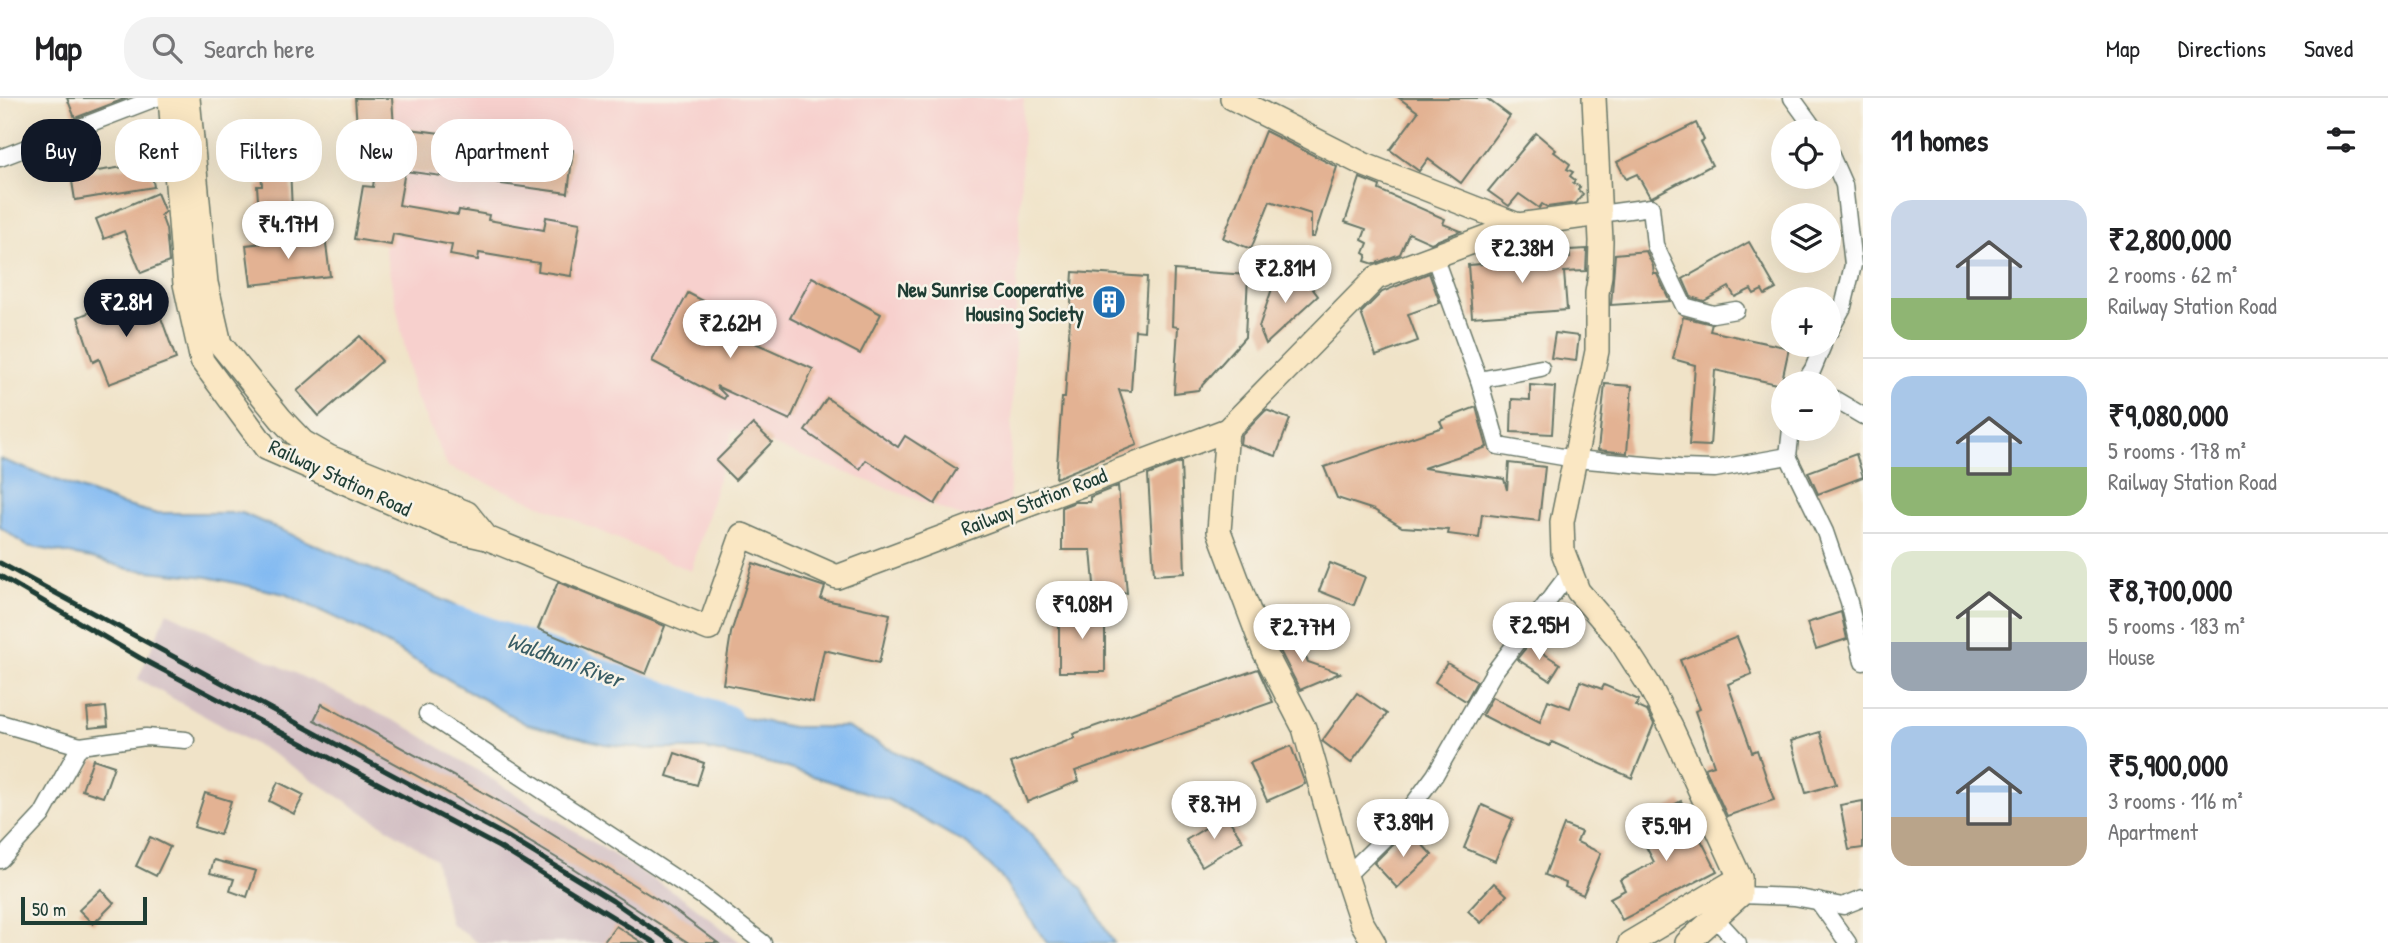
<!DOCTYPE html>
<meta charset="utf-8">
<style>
body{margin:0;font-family:"Patrick Hand",sans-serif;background:#f2f2f2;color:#202124;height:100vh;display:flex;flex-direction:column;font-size:26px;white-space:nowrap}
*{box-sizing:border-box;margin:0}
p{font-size:23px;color:#757577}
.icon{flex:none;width:38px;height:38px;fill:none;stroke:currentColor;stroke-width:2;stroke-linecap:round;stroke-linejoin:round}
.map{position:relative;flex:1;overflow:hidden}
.sheet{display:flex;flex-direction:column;background:#fff;width:525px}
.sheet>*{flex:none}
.guide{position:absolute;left:21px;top:21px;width:665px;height:63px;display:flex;gap:14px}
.fabs{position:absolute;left:1771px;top:21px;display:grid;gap:14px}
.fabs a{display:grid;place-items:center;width:70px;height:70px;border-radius:50%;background:#fff;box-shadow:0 7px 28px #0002;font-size:35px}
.scale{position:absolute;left:21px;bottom:18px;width:126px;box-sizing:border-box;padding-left:7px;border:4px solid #1f3d34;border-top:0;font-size:19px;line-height:24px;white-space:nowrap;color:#1f3d34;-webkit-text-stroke:5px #f7f3e8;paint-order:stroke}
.price{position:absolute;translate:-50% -60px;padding:0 16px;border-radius:24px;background:#fff;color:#222;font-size:23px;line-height:46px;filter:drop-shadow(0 2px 4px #0008)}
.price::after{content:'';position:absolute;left:50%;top:42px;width:21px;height:16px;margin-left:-10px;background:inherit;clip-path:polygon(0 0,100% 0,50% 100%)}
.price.on{background:#111827;color:#fff}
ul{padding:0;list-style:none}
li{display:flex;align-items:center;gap:21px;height:175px;padding:0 28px}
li+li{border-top:2px solid #e0e0e0}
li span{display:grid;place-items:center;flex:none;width:196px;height:140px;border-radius:21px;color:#555}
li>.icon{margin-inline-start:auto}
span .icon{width:84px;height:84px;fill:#fffc;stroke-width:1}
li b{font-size:30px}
h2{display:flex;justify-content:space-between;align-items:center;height:84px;padding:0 28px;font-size:30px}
.chip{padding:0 24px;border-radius:28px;background:#fff;box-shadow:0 7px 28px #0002;font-size:24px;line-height:63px}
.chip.on{background:#111827;color:#fff}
header{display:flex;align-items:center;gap:42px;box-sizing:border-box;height:98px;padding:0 35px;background:#fff;border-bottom:2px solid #e0e0e0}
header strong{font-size:33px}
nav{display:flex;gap:38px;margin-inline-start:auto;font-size:24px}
.search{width:490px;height:63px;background:#f2f2f2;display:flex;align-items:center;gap:18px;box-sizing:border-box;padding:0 24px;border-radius:28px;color:#757577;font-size:26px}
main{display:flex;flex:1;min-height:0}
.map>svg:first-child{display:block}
.built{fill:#f7d0cd}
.industrial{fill:#d2bec3}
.water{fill:#82baf2;stroke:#507c93;stroke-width:2}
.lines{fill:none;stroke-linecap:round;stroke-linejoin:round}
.river{stroke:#82baf2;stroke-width:30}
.building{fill:#e3b293}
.street-casing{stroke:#687768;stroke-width:19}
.secondary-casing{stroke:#687768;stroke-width:26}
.street{stroke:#fff;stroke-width:16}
.secondary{stroke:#fae7c3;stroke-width:23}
.rail{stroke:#1f3d34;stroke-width:5}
.labels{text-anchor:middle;stroke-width:5;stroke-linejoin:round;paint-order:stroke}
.poi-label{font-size:21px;font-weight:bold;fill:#1f3d34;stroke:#f7f3e8;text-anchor:end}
.street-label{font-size:21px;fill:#1f3d34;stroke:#f7f3e8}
.water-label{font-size:23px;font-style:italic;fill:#385c64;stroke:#f7f3e8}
</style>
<header>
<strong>Map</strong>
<div class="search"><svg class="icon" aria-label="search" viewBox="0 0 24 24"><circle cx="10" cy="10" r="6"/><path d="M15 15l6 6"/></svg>Search here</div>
<nav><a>Map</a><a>Directions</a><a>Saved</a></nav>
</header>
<main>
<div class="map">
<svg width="1863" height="845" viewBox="0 0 1863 845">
<rect width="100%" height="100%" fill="#f7f3e8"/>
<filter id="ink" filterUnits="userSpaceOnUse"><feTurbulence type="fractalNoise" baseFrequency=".0143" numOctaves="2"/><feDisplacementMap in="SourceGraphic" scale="14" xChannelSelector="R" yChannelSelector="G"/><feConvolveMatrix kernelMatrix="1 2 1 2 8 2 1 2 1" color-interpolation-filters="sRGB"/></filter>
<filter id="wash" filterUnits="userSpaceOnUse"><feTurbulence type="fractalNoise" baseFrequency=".00686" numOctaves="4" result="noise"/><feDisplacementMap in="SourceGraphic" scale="28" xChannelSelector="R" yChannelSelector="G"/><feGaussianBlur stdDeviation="1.57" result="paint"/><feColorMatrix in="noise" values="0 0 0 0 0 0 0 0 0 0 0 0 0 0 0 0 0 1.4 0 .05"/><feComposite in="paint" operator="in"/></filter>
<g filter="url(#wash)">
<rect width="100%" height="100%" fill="#f0e3c8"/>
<polygon class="built" points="371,0 1024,0 1008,436 733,332 691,473 531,403 448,369 414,295 385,153"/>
<polygon class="industrial" points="167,514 409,630 685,801 741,845 478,845 450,825 435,761 276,658 138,581"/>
<polygon class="water" points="0,361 120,406 154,415 242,415 475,516 497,538 526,555 563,570 608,592 792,629 846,629 914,663 1011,716 1082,790 1114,845 1047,845 1000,778 968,747 889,702 781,668 705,651 648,651 605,646 526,626 364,533 285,496 208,479 129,471 92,460 27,448 0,429"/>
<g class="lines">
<polyline class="river" points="458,523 727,622"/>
</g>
<g id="blocks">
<g class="building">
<polygon points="67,0 127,0 75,20"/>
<polygon points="355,0 392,0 394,29 573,52 568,95 405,73 399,107 458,117 459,112 489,117 488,122 544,132 546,119 580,125 571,178 538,173 539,165 479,155 478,162 450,157 452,147 393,136 391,147 354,141 363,88 373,89 381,27 357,29"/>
<polygon points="1399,0 1486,0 1510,18 1461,85 1428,61 1419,73 1390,52 1418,14"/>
<polygon points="1696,25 1704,42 1700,44 1712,67 1652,99 1650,99 1637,76 1626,81 1617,64"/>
<polygon points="1265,33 1337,69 1314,139 1311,139 1311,116 1270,103 1251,151 1223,140"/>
<polygon points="1536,35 1556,52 1554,54 1570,66 1567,71 1573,74 1570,78 1575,82 1573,85 1580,89 1578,92 1583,96 1576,105 1547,109 1542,106 1539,110 1519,96 1509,108 1488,93"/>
<polygon points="289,46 292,113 259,116 257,88 262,88 260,47"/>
<polygon points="150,65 154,89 75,102 71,77"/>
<polygon points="1360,80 1380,88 1379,92 1445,121 1443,126 1461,133 1431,145 1409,135 1400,156 1374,166 1365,163 1367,157 1364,155 1368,145 1362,142 1366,131 1345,124"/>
<polygon points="157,95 165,114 161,117 166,131 169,164 141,175 124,133 104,141 96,121"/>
<polygon points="325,138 330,178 251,187 246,147"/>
<polygon points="1749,144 1776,191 1765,197 1762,192 1754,196 1751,191 1735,199 1729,189 1704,203 1691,199 1683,181"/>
<polygon points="1587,151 1586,173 1564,174 1567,212 1472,219 1468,167 1570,160 1569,152"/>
<polygon points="1646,153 1653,168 1654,176 1657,176 1670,203 1611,207 1615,156"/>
<polygon points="1174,172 1248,177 1245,239 1198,292 1174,295 1178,229 1172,228"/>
<polygon points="1073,174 1147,179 1144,233 1135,232 1131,293 1119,292 1137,347 1056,380 1062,300 1065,300"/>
<polygon points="1429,175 1440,205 1408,216 1418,243 1376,258 1361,215 1382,194"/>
<polygon points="812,179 881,216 860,256 790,220"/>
<polygon points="1276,179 1305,181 1318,198 1266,246 1259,229"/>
<polygon points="136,195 147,222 160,217 176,261 109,286 99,261 93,264 78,219"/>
<polygon points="688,195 740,222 733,235 813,271 790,322 716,288 726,298 724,301 652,263"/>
<polygon points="1683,219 1712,226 1710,233 1789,250 1781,287 1715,272 1710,348 1689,347 1695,267 1673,261"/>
<polygon points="1555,235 1579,238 1576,263 1551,260"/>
<polygon points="360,238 382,263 319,318 297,293"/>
<polygon points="1605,286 1632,288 1627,355 1598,352"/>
<polygon points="1530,287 1555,289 1552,336 1511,334 1512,301 1530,302"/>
<polygon points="827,300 898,349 905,338 957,371 935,406 866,362 860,371 805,333"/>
<polygon points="1476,309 1487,349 1423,370 1504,381 1507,392 1509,365 1545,369 1539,423 1482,416 1479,440 1448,436 1449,432 1402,429 1374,412 1337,400 1324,369 1443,329 1440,323"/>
<polygon points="1266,312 1290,321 1276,358 1240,346 1241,338"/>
<polygon points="753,326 772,344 735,382 716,363"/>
<polygon points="1856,356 1863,379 1818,396 1808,374"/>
<polygon points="1181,364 1185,475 1154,477 1148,377"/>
<polygon points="1118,388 1127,495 1095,497 1091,452 1062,452 1062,409 1075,404 1090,404 1090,399"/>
<polygon points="753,465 825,489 821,501 890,516 879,565 824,552 813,604 723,586 731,535"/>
<polygon points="1330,465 1365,479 1354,507 1319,493"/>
<polygon points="558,484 665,528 646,576 538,531"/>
<rect x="1059" y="511" width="46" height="63"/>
<polygon points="1841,514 1847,541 1816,551 1807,525"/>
<polygon points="1295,537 1308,564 1340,575 1300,592 1276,545"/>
<polygon points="1737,539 1752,576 1728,586 1752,654 1757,652 1774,702 1727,718 1705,670 1714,667 1695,613 1700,611 1680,562"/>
<polygon points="1529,546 1560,566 1550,582 1517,561"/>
<polygon points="1447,565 1477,583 1466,603 1435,584"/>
<polygon points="1258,571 1273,604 1075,673 1079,683 1027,704 1011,665 1075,640 1073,636"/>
<polygon points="1580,583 1602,591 1604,587 1639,602 1636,608 1647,613 1654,626 1632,680 1552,644 1550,648 1521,637 1482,617 1492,599 1540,624 1548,602 1570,610"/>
<polygon points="1357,595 1387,616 1351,665 1322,643"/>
<polygon points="322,606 497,702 674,812 718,845 689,845 565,765 443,692 314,622"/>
<polygon points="106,609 108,628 89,630 87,611"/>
<polygon points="1820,634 1836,686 1806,695 1791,643"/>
<polygon points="1291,648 1305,686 1267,703 1250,665"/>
<polygon points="675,655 704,665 697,687 667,678"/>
<polygon points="93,661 114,668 103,699 82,692"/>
<polygon points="278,684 304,697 294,716 269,703"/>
<polygon points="205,695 231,703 220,737 194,729"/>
<polygon points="1681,703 1717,773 1622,822 1610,800 1625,792 1620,782 1654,764 1642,741 1652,737 1648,729 1661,722 1658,715"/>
<polygon points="1863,703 1863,750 1849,752 1840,707"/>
<polygon points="1482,707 1513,721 1495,763 1464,750"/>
<polygon points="1226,717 1243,743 1202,768 1186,742"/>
<polygon points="1564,727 1581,734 1577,744 1601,755 1583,797 1565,789 1566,785 1545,777"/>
<polygon points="1408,731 1432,757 1397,790 1374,765"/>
<polygon points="150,739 170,749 156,778 136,768"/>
<polygon points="214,762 256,773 247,799 230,793 234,781 210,775"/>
<polygon points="1494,785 1507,797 1481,825 1468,813"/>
<polygon points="101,791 114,805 93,826 79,812"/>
<polygon points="616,828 643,845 603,845"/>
</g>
</g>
</g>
<g filter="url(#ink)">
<use href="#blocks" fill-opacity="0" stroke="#687768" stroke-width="2"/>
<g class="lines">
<g class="street-casing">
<g id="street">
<polyline points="1792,0 1816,33"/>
<polyline points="1829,53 1844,87 1853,167 1843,209 1829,234"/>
<polyline points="0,60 156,0"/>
<polyline points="1600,116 1651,109 1655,147 1684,208 1713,216 1736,212"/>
<polyline points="1434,158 1479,282 1541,270"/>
<polyline points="1479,282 1498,348 1575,361 1680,370 1715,371 1788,358"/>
<polyline points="1804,285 1813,271 1823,247"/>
<polyline points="1829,298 1863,318"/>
<polyline points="1791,331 1788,358 1825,434 1849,504 1863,564"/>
<polyline points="427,616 702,798 763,845"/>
<polyline points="0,625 80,648 146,639 186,642"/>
<polyline points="0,762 42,717 80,648"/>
<polyline points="1346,778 1398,727 1435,677 1494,574 1571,473"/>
<polyline points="1740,797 1794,799 1843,808 1863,800"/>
<polyline points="1818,803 1848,845"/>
<polyline points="1715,820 1738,845"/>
</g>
</g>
<g class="secondary-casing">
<g id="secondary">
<polyline points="170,0 185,186 202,263 266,350 456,433 487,440 709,531 742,437 837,479 1227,332 1376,180 1518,127 1600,116"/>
<polyline points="188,0 206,185 220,246 281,321 303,344 329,359 467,415 487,440"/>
<polyline points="1232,0 1365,67 1518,127"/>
<polyline points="1594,0 1601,143 1600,177 1597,195 1597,253 1562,424 1563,454 1578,493 1620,542 1649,587 1671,629 1740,780 1740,797 1687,845"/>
<polyline points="1227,332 1219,433 1264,553 1304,630 1346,778 1361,823 1374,845"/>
<polyline points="1630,845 1740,780"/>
</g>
</g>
<use href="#street" class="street"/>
<use href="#secondary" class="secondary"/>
<g class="rail">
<polyline points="0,465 508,739 613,803 673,845"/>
<polyline points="0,478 140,560 499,749 655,845"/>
</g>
</g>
</g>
<defs>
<g id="building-disc" transform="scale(1.75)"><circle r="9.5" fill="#1f6fb2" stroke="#f7f3e8"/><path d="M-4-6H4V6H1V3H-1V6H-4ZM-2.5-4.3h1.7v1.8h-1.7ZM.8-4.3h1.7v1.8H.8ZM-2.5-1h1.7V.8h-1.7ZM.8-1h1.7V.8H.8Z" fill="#fff"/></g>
</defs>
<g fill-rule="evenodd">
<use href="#building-disc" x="1109" y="204"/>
</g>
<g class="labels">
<g class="poi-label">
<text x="1084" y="199">New Sunrise Cooperative<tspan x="1084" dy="24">Housing Society</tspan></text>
</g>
<g class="street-label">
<text transform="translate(340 380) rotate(25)" y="7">Railway Station Road</text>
<text transform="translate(1034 404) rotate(-21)" y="7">Railway Station Road</text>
</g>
<g class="water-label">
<text transform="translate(565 562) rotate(20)" y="8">Waldhuni River</text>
</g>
</g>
</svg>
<div class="fabs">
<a><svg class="icon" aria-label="locate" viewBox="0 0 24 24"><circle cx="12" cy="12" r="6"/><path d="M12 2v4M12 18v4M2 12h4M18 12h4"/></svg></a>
<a><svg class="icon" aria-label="layers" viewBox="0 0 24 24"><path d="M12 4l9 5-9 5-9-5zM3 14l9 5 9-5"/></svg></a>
<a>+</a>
<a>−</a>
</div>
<div class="scale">50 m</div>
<b class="price" style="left:288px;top:163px">₹4.17M</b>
<b class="price" style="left:1522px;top:187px">₹2.38M</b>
<b class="price" style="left:1285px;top:207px">₹2.81M</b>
<b class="price on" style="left:126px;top:241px">₹2.8M</b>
<b class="price" style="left:730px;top:262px">₹2.62M</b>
<b class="price" style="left:1082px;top:543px">₹9.08M</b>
<b class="price" style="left:1539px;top:564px">₹2.95M</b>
<b class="price" style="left:1302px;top:566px">₹2.77M</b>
<b class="price" style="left:1214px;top:743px">₹8.7M</b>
<b class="price" style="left:1403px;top:761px">₹3.89M</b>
<b class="price" style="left:1666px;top:765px">₹5.9M</b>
<div class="guide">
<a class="chip on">Buy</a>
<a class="chip">Rent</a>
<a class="chip">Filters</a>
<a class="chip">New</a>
<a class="chip">Apartment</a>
</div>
</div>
<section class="sheet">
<h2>11 homes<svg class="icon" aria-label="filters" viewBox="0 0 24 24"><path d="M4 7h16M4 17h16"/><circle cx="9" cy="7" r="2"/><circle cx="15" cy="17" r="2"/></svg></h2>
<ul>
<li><span style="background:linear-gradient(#c9d6e8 70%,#8fb573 0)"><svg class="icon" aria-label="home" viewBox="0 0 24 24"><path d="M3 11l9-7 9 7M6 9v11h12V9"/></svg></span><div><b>₹2,800,000</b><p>2 rooms · 62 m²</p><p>Railway Station Road</p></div></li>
<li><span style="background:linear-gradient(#a9c7e8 65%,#8fb573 0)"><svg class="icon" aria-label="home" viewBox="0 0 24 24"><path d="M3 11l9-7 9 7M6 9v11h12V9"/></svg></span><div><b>₹9,080,000</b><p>5 rooms · 178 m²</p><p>Railway Station Road</p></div></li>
<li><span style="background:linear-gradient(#dfe7d0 65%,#9aa5b1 0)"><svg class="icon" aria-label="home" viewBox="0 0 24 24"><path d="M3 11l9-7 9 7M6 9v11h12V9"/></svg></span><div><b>₹8,700,000</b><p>5 rooms · 183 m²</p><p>House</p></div></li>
<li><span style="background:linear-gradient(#a9c7e8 65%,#b9a48a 0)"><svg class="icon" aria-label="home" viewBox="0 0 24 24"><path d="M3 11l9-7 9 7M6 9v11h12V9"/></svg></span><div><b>₹5,900,000</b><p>3 rooms · 116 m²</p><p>Apartment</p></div></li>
</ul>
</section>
</main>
